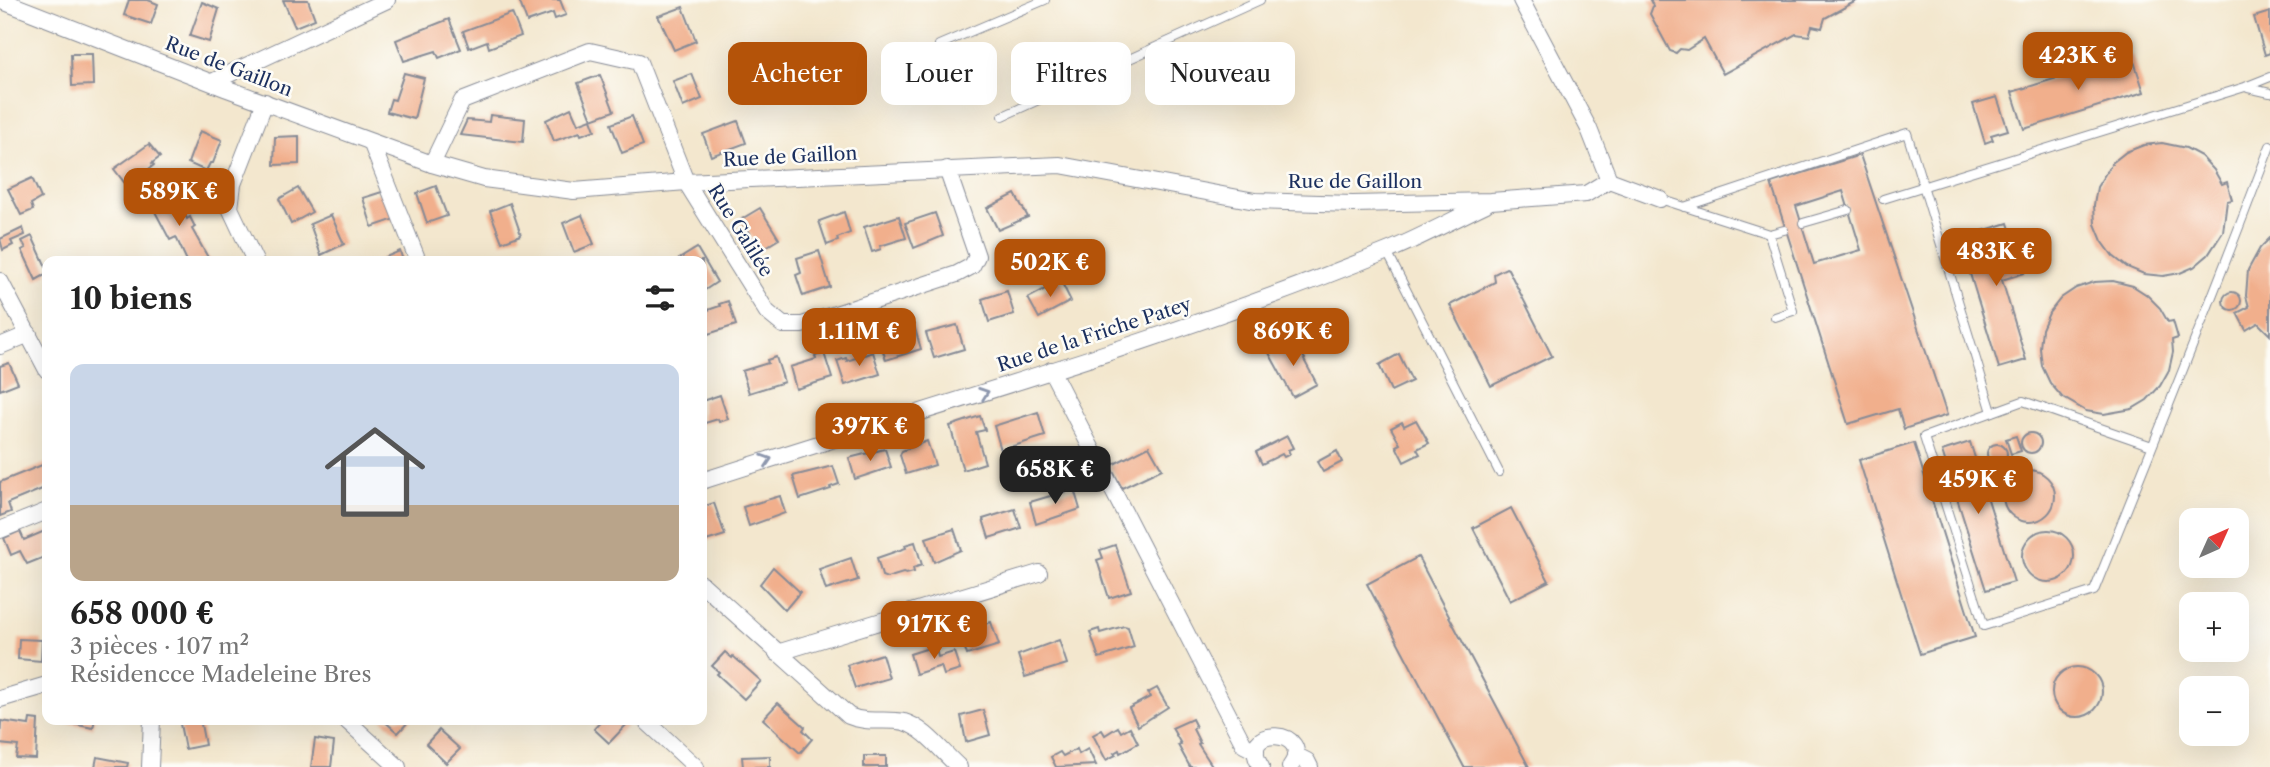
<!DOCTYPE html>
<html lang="fr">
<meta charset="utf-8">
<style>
body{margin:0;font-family:"Libre Caslon Text",serif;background:#f6f6f6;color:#222;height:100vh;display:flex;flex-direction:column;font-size:26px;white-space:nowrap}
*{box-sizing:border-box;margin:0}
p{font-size:23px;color:#767676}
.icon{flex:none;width:38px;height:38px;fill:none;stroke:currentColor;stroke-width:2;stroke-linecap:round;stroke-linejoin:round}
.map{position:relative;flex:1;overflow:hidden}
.sheet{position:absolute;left:42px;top:256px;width:665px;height:469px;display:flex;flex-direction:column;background:#fff;border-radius:14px;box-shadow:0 7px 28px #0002}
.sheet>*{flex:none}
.top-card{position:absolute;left:728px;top:42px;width:665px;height:63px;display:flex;gap:14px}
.needle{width:46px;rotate:45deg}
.buttons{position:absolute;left:2179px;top:508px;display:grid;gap:14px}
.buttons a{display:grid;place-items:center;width:70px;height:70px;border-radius:14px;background:#fff;box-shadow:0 7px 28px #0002;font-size:35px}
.price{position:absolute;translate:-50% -60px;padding:0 16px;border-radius:14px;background:#b45309;color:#fff;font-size:23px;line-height:46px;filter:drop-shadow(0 2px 4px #0008)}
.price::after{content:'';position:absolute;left:50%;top:42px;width:21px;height:16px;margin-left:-10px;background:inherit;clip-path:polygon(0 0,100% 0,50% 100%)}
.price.active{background:#222;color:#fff}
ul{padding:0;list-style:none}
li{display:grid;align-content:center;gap:14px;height:371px;padding:0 28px}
li span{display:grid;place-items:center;height:217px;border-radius:14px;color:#555}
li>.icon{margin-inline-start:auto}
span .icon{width:126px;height:126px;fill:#fffc;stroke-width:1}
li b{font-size:30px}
h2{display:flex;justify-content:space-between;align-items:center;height:84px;padding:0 28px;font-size:30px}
.pill{padding:0 24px;border-radius:14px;background:#fff;box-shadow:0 7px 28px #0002;font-size:24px;line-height:63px}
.pill.active{background:#b45309;color:#fff}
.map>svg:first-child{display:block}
.building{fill:#f1af8c;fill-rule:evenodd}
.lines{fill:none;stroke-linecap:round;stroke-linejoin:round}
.service-casing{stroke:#878b96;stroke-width:10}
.minor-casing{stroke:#878b96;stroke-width:18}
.service{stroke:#fff;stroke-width:8}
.minor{stroke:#fff;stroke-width:16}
.oneway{stroke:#8d97ae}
.labels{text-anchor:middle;stroke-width:5;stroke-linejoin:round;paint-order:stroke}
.street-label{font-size:19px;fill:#1b2f5e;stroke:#fdfcf7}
</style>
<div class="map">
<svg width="2270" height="767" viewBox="0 0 2270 767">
<rect width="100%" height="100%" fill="#fdfcf7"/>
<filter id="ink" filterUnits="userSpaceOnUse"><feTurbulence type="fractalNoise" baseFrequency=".0143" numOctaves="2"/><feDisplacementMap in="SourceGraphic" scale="14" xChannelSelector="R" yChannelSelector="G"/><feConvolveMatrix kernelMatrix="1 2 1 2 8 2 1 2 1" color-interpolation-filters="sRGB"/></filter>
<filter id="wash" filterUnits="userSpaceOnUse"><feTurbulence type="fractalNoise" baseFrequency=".00686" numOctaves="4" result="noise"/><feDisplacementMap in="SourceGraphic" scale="28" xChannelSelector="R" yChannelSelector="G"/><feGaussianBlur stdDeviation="1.57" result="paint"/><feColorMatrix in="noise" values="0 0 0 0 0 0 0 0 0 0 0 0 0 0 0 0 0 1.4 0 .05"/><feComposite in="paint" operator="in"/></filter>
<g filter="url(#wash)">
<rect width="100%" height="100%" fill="#f3e7ce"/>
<g id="blocks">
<g class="building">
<polygon points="129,0 148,0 158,4 151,24 124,15"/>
<polygon points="283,0 308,0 315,19 295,27"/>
<polygon points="519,0 560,0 566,15 555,19 553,13 527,22"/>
<polygon points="1650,0 1858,0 1825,18 1822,28 1812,26 1809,36 1796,34 1723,74 1704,39 1687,50 1680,49 1676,53 1670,51 1650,14 1653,6"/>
<polygon points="202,2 219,9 209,42 190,36"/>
<polygon points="683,7 696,41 674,50 658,16"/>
<polygon points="2270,12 2270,53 2265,55 2254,17"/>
<polygon points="512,13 521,36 489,48 487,41 469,48 463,31"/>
<polygon points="449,19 461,49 439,58 436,51 404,61 396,40"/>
<polygon points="71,54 92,54 93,85 72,86"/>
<polygon points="2132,55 2144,92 2024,129 2012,92"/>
<polygon points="404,73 424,78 414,119 387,112 391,99 395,100"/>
<polygon points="692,74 702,99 683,107 673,81"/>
<polygon points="600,75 614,111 592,119 578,83"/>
<polygon points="1997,97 2008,130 1991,135 1993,140 1985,143 1973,104"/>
<polygon points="571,108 578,124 591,119 595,130 581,135 580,132 554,141 546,120"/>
<polygon points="490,115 525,119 523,142 460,135 467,120 489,122"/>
<polygon points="632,116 643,145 622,153 611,124"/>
<polygon points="738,121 746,143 711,156 703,134"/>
<polygon points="200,131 222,140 213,163 210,163 206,171 188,163"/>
<polygon points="299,136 299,164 274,165 275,137"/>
<polygon points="2162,143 2186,148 2201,156 2214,170 2222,184 2227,182 2232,200 2227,201 2223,232 2208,255 2194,267 2180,273 2163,276 2144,274 2127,267 2113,256 2102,241 2095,224 2094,205 2097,187 2112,163 2126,152 2144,145"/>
<polygon points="149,144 160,157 152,163 154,165 127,186 114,169"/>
<path d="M1860,155L1947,415L1904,429L1898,409L1848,424L1771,183ZM1843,191L1861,250L1814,264L1796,206Z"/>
<polygon points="32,178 41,198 31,204 33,210 21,215 8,189"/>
<polygon points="436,186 447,216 427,223 417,193"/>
<polygon points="298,188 312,212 291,224 279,199"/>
<polygon points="385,191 395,219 372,227 363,198"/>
<polygon points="173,192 187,219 190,217 195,227 192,229 210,261 187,261 176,237 170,240 151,204"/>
<polygon points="1015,194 1028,217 998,230 987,208"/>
<polygon points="510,203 521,235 502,242 490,211"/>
<polygon points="760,208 779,239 761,250 740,220"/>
<polygon points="844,212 850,233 837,238 838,241 827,245 819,221"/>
<polygon points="935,213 943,236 914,248 905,223"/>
<polygon points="331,215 344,244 321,255 310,224"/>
<polygon points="582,215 594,244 574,252 563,223"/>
<polygon points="899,216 906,238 880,246 881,249 872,252 864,227"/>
<polygon points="2008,223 2024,273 2002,280 2026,360 1999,368 1959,238"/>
<polygon points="23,228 25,235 11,241 13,245 3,250 0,239"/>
<polygon points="32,236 47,269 47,274 36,280 22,250 26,248 22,241"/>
<polygon points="2270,238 2270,335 2258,323 2246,330 2237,313 2249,307 2246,296 2248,270 2260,248"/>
<polygon points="697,248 717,282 702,292 702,261 676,261"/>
<polygon points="400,251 403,261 376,261"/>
<polygon points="819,251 830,287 803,296 796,275 801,273 797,258"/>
<polygon points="1506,268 1508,269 1552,356 1491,386 1450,305 1495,282 1494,274"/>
<polygon points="1060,279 1071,301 1039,318 1028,298 1053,285 1051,283"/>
<polygon points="2113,281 2133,286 2147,295 2160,308 2168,322 2173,321 2178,338 2172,340 2173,352 2169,370 2160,386 2147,400 2132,409 2104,414 2086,411 2062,397 2050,383 2042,366 2040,348 2042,329 2049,313 2061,298 2076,288 2094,282"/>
<polygon points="1007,291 1014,314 989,322 982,299"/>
<circle cx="2232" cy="301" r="9"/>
<polygon points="728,301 736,325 702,336 702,312 720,306 719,304"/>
<polygon points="914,325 921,349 886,360 879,339 906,331 905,328"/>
<polygon points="957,325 964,349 934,358 926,333"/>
<polygon points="1291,339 1305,359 1304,360 1317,384 1293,397 1268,351"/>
<polygon points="873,352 880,374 845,385 837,361 846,358 847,361"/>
<polygon points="824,353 832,378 796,389 790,367 816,359 815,356"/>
<polygon points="1399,354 1412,381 1391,391 1379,365"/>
<polygon points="776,357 784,382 749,393 742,371 768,363 767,360"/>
<polygon points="9,363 18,383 0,390 0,366"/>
<polygon points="720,395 728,419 719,422 718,419 702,424 702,401"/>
<polygon points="1038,412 1045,436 1001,450 994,426"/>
<polygon points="980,416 985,430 976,432 985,463 963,470 950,426"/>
<polygon points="1416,420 1429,443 1417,449 1420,454 1404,462 1396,446 1400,444 1391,428 1402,422 1404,426"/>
<circle cx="2031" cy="443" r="10"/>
<polygon points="1287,436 1293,448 1288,450 1290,454 1284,457 1282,454 1262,464 1256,452"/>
<polygon points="2016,436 2021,451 2011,454 2006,439"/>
<polygon points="927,441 935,465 906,474 900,455 902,451"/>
<polygon points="1970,442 2014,582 1986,590 1942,451"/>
<polygon points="1914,443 1975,637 1920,654 1859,460"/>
<circle cx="1997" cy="454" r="10"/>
<polygon points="1149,446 1162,469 1122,488 1110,466"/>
<polygon points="885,449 891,467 855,479 849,458"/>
<polygon points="1337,451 1342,462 1323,472 1317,462"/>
<polygon points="47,463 47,487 8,503 11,512 0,516 0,482"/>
<polygon points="833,466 839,484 830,487 831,489 800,499 793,476"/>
<circle cx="2029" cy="496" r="26"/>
<polygon points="1074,489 1080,509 1036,524 1030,502"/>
<polygon points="780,496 785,513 749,526 743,507"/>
<polygon points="714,503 725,535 706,541 702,533 702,507"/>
<polygon points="1511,508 1549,581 1510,601 1473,528"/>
<polygon points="1015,509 1021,528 989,538 983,519"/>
<polygon points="954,529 961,550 934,562 926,538"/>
<polygon points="47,530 47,556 27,564 20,551 11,555 4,538 20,531 24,540"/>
<circle cx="2048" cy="556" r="26"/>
<polygon points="915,542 922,565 913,568 914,572 906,574 903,573 887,578 882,576 877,558 906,548 905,545"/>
<polygon points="1115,545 1131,591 1109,598 1097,560 1103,558 1100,550"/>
<polygon points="1418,557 1443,605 1529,767 1464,767 1367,584"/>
<polygon points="851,558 858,580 826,590 819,569"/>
<polygon points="773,567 800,592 785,610 760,584"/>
<polygon points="991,622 999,645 967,655 960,632"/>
<polygon points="1124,626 1128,627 1134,647 1099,658 1090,632 1099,629 1100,633"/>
<polygon points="19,639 42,640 41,661 18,659"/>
<polygon points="1059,640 1067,664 1025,677 1018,655"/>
<polygon points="935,646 938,657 954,652 960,670 944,675 941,666 916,674 910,654"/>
<polygon points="725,652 732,658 733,656 761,681 744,699 717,674 719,672 712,666"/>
<polygon points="882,654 889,678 855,688 847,665"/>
<circle cx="2077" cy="692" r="25"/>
<polygon points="1157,688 1168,707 1138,726 1129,708 1150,697 1148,693"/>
<polygon points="778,703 805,727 803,730 812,739 800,753 763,719"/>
<polygon points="983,710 990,735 966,742 961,716"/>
<polygon points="30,719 38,720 36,759 16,758 18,746 0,744 1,721 29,725"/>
<polygon points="64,719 95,719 93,728 63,722"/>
<polygon points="179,719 200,719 205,745 185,749"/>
<polygon points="382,719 411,719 398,733"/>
<polygon points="603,719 626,719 629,722 609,743 594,729"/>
<polygon points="1192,719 1196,727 1193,729 1200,743 1198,744 1213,767 1190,767 1178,745 1181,744 1172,728"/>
<polygon points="1118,727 1121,732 1130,727 1138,743 1120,753 1119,750 1114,753 1116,755 1106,760 1093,735 1102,730 1105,735"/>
<polygon points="439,730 460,749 446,763 426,744"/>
<polygon points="315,739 334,742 331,767 311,767"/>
<polygon points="1077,749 1079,754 1088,749 1096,765 1056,767 1051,757 1060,752 1063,756"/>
<polygon points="770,756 770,767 743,767 742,757"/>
<rect x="864" y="756" width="22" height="11"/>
<polygon points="97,757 128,763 127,767 95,767"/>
</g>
</g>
</g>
<g filter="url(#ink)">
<use href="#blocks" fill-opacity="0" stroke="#878b96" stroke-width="2"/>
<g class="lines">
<g class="service-casing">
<g id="service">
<polyline points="939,45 1045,0"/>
<polyline points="2248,88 2270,93"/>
<polyline points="1003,116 1260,0"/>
<polyline points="1660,199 1769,234 1784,230"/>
<polyline points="1883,199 2245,87 2270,77"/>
<polyline points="1684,207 1907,133 1992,412"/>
<polyline points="1803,223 1848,210"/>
<polyline points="1769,234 1793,311 1775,317"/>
<polyline points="1387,252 1499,472"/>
<path d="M2152,446L2023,401L1924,437L1984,626L2094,591C2154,443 2214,295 2270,146"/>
</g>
</g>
<g class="minor-casing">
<g id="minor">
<polyline points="0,0 225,88 432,164 484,179 574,191 686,182 1060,165 1255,201 1353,204 1491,201 1586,194 1609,180"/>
<polyline points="1521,0 1589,129 1609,180"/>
<polyline points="212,82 387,0"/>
<polyline points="371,142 418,261"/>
<polyline points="432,164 462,101 590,51 639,62 686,182 767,312 783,325 802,325 957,274 972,266 977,256 947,169"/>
<polyline points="1609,180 1660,199"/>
<polyline points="255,261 230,208 233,184 265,102"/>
<polyline points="0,281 47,370"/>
<polyline points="0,346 29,334"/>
<polyline points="1051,370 1244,745 1256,751"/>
<path d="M702,481C930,407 1162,343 1385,252C1420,238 1452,220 1486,204"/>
<polyline points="0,530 47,511"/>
<path d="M702,584L849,716C867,724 886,718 904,722C925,728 943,753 959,767"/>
<polyline points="777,653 1039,573"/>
<polyline points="0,699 47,685"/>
<polyline points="345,719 398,767"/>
<polyline points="644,719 696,767"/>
<polyline points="1295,755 1307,761 1310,767"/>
<polyline points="150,767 152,719"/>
<path d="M1261,767C1234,723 1318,729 1290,767"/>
</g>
</g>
<use href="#service" class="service"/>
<use href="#minor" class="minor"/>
</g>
<defs><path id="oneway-chevron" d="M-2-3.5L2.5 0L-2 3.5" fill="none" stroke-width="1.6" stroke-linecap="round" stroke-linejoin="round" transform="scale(1.75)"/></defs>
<g class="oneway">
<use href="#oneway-chevron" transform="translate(984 393) rotate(-19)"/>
<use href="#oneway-chevron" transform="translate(767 460) rotate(-18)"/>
</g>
</g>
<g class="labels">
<g class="street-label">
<text transform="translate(229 66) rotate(21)" y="7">Rue de Gaillon</text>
<text transform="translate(790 156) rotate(-3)" y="7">Rue de Gaillon</text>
<text x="1355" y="188">Rue de Gaillon</text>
<text transform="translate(741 230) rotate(58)" y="7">Rue Galilée</text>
<text transform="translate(1094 334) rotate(-18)" y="7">Rue de la Friche Patey</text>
</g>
</g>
</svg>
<div class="buttons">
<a><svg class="needle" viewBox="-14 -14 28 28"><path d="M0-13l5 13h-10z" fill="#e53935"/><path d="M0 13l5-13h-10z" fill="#767676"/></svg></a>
<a>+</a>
<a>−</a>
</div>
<b class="price" style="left:2078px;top:92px">423K €</b>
<b class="price" style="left:179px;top:228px">589K €</b>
<b class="price" style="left:1996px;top:288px">483K €</b>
<b class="price" style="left:1050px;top:299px">502K €</b>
<b class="price" style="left:859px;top:368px">1.11M €</b>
<b class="price" style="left:1293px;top:368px">869K €</b>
<b class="price" style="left:870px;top:463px">397K €</b>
<b class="price active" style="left:1055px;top:506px">658K €</b>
<b class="price" style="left:1978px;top:516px">459K €</b>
<b class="price" style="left:934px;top:661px">917K €</b>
<div class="top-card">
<a class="pill active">Acheter</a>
<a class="pill">Louer</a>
<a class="pill">Filtres</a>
<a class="pill">Nouveau</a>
</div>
<section class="sheet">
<h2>10 biens<svg class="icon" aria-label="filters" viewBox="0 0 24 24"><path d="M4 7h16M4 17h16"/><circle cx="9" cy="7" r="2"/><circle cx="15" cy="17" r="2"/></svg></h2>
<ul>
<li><span style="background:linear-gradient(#c9d6e8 65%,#b9a48a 0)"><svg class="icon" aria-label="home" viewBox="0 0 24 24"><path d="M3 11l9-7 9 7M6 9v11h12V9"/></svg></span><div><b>658 000 €</b><p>3 pièces · 107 m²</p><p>Résidencce Madeleine Bres</p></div></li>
</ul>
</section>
</div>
